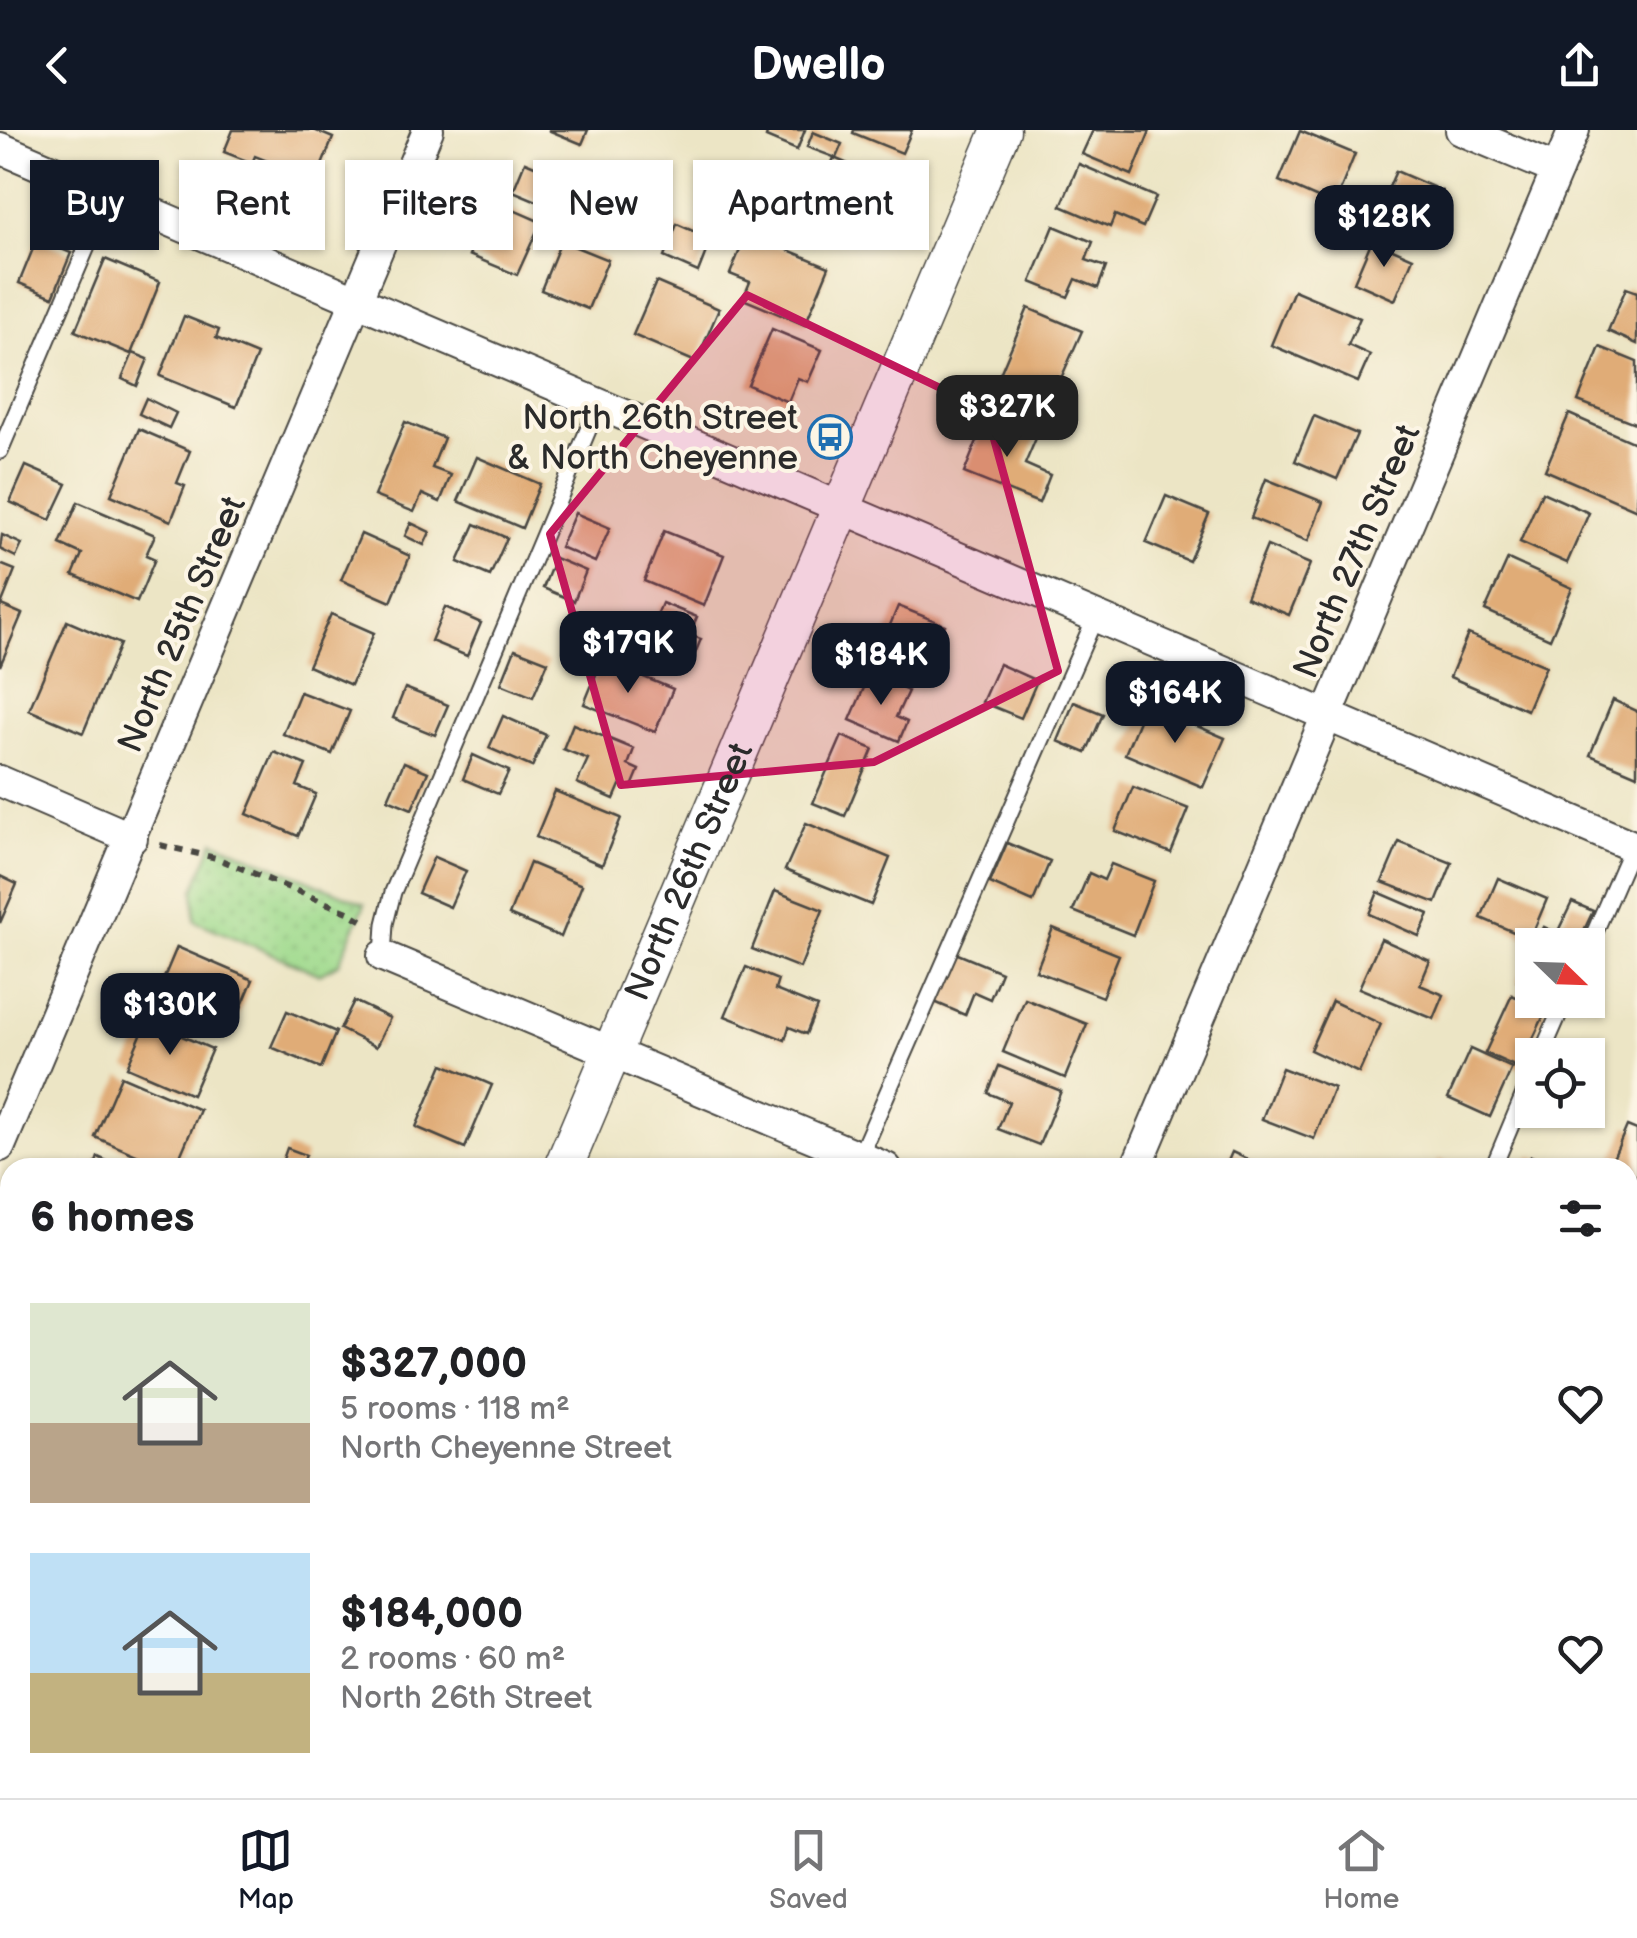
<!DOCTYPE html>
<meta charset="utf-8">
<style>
body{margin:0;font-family:"Balsamiq Sans",sans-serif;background:#f2f2f2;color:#202124;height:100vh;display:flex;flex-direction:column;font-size:38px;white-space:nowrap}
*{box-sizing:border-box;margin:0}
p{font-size:32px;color:#757577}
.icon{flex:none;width:55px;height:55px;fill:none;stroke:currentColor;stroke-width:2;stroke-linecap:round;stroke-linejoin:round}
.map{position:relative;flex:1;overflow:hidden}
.sheet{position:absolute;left:0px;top:1028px;width:1638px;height:642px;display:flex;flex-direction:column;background:#fff;border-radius:30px 30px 0 0;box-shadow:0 2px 8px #0004}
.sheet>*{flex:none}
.guide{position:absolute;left:30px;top:30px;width:1000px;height:90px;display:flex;gap:20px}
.needle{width:65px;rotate:113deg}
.controls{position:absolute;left:1515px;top:798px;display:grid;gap:20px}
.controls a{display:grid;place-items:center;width:90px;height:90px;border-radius:0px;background:#fff;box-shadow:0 2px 8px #0004;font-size:50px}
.price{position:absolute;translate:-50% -85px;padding:0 22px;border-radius:20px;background:#111827;color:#fff;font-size:32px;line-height:65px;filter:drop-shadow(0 2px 5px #0008)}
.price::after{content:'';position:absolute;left:50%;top:60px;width:30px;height:22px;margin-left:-15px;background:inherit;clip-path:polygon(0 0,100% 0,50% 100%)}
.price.selected{background:#222;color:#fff}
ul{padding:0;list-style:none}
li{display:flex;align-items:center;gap:30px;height:250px;padding:0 30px}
li span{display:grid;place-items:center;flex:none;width:280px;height:200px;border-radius:0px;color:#555}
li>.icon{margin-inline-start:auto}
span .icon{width:120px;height:120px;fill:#fffc;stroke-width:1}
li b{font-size:42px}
h2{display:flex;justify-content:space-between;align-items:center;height:120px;padding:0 30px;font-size:42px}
.pill{padding:0 35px;border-radius:0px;background:#fff;box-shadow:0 2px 8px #0004;font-size:35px;line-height:90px}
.pill.selected{background:#111827;color:#fff}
header{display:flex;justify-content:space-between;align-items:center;height:130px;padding:0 30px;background:#111827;color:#fff;font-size:45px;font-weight:600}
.dock{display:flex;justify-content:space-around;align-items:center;height:140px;border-top:2px solid #e0e0e0;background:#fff;font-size:28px;color:#757577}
.dock a{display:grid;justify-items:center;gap:5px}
.dock .selected{color:#111827}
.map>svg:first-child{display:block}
.grass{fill:url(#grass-dots);stroke:#65825c;stroke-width:2.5}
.building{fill:#e0ac77}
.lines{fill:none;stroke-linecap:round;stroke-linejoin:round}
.service-casing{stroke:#484742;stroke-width:19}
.minor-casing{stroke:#484742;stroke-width:34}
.tertiary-casing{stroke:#484742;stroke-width:41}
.path{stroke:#484742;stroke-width:6;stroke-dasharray:8 8;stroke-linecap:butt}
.service{stroke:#fff;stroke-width:15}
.minor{stroke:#fff;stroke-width:30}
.tertiary{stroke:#fff;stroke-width:38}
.marked{fill:#c2185b;fill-opacity:0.2;stroke:#c2185b;stroke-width:8;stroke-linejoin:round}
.labels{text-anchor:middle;stroke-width:8;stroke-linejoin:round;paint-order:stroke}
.poi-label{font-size:35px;fill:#2b2b2b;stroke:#fcf5e5;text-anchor:end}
.street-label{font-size:35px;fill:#2b2b2b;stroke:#fcf5e5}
</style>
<header><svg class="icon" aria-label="back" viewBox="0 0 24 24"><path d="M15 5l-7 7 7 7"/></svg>Dwello<svg class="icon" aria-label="share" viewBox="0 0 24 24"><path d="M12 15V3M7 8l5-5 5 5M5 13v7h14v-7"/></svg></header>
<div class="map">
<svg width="1637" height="1668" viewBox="0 0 1637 1668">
<defs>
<pattern id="grass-dots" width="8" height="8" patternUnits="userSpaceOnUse" patternTransform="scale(2.5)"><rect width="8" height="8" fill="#9fda8d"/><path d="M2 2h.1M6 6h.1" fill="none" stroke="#89bb7a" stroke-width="1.8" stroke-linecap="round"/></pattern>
</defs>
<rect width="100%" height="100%" fill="#fcf5e5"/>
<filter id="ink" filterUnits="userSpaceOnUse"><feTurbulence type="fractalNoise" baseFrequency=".01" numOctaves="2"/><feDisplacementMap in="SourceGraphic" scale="20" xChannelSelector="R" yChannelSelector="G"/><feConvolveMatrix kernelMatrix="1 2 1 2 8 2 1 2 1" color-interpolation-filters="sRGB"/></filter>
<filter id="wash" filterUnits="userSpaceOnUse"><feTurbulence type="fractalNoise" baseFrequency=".0048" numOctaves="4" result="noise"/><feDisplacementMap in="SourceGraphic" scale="40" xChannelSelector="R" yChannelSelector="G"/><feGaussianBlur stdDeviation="2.25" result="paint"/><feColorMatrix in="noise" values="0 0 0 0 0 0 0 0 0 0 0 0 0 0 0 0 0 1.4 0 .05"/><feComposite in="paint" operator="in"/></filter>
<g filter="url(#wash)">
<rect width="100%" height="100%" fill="#ece5c5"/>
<polygon class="grass" points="214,711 365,774 339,833 319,844 195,791 194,760"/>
<g id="blocks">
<g class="building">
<polygon points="233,0 314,0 333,8 316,50 255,26 252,33 224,22"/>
<polygon points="548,0 588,0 582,14"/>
<polygon points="768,0 805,0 797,20 766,7"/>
<polygon points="854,0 912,0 902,23 853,3"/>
<polygon points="1093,0 1150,1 1132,45 1082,24"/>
<polygon points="1300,1 1355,24 1334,75 1279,51"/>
<polygon points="813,2 842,14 836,28 807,17"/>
<polygon points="834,28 888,51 867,99 813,76"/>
<polygon points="525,32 568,50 556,79 513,61"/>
<polygon points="1079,34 1156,67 1143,97 1115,85 1110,97 1061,76"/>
<polygon points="1396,41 1442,61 1423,104 1377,84"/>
<polygon points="493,71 541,92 517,145 469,125"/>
<polygon points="634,74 657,83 642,118 619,109"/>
<polygon points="677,94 711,109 698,142 664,127"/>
<polygon points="1054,96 1093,112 1086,130 1106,137 1098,158 1076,149 1068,167 1031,152"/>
<polygon points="747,103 829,137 805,195 743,169 750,152 730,144"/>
<polygon points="37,109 71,123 53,167 19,153"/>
<polygon points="1372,110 1413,128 1395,170 1354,152"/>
<polygon points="561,111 608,130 588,179 541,160"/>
<polygon points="105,129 160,152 131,224 75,201"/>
<polygon points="656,152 719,179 696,232 633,205"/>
<polygon points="1626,158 1637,162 1637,214 1608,201"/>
<polygon points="1294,160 1360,188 1348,215 1370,225 1358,252 1271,215"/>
<polygon points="1028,178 1082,201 1047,280 994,258"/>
<polygon points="184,186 219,200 216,208 257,225 236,277 160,246"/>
<polygon points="772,199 822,220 808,252 798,248 788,272 748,255"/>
<polygon points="1600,217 1637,232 1637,294 1578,271"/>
<polygon points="133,223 148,229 137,256 122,249"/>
<polygon points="146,268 176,283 169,298 139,284"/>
<polygon points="1569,284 1637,314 1637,380 1545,340"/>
<polygon points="987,286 1037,306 1025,334 1050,345 1039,373 964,343"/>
<polygon points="1314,286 1357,304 1337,349 1295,331"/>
<polygon points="405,292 444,308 432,338 451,345 440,372 422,364 414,382 374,366"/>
<polygon points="139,299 190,321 177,353 185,356 171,391 111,365"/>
<polygon points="477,327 540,354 522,398 458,371"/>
<polygon points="26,336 67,354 50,390 10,372"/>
<polygon points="1266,349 1323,372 1308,411 1251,388"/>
<polygon points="1542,362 1589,383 1567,433 1520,412"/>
<polygon points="1166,366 1209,384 1189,431 1146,413"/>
<polygon points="78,372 155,405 146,425 155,429 137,472 73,445 82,424 60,414"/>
<polygon points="575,383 610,398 595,432 560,417"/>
<polygon points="411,393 430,402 424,415 405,406"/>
<polygon points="475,394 507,408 490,446 458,432"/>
<polygon points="664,401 724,425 704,476 644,451"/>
<polygon points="361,404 410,426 391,472 341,450"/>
<polygon points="2,405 22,414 16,427 0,419"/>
<polygon points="1267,416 1310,434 1289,485 1246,467"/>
<polygon points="555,428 586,441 574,471 543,458"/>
<polygon points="1508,429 1572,458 1550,509 1485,480"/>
<polygon points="0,434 15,440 1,475 22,484 0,536"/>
<polygon points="662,473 697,487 689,505 701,509 694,526 683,522 677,538 641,524"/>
<polygon points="898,476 945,495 928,538 880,519"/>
<polygon points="445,477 481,493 467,526 431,511"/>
<polygon points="331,484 374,503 351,555 308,536"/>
<polygon points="67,491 120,514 83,603 29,580"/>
<polygon points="1468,504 1546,536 1527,580 1450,547"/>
<polygon points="515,519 548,532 533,567 501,554"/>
<polygon points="602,530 673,559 655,602 584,574"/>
<polygon points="999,534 1037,551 1021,588 982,572"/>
<polygon points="870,544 908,561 896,587 907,592 899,611 850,590"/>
<polygon points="405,558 448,575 435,605 393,588"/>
<polygon points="300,562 350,581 332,624 283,604"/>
<polygon points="1613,570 1637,581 1637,645 1590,625"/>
<polygon points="1074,572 1103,584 1086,623 1058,611"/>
<polygon points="1146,574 1225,608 1203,657 1125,624"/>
<polygon points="503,586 546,605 532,637 489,618"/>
<polygon points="573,594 634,619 628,635 639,640 631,659 620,655 614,669 577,653 588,629 563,619"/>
<polygon points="842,606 873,619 845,686 813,673"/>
<polygon points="274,622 306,635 297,656 316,664 298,706 247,684"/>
<polygon points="473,625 509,641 498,664 463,649"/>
<polygon points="404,632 428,642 412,679 388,669"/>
<polygon points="1133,657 1189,679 1171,723 1115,701"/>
<polygon points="555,661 621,688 602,735 536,707"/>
<polygon points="806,693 890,728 871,775 785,740"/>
<polygon points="1399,712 1452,733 1436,773 1382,752"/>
<polygon points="1007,713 1050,731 1033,772 990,753"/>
<polygon points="434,727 466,741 450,777 418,763"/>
<polygon points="530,733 582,755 561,807 509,785"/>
<polygon points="1111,734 1154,751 1133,805 1073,781 1089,743 1104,750"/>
<polygon points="0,746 17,754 0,793"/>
<polygon points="1498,748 1547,769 1530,809 1481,788"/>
<polygon points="775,761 823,780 800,838 752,819"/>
<polygon points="1378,762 1429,784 1419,806 1369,784"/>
<polygon points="1572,772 1593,781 1577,815 1535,815 1544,797 1557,803"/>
<polygon points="1053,798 1119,825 1102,867 1036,841"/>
<polygon points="1381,809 1430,831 1420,855 1444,865 1434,889 1359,858"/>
<polygon points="177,817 253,850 234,894 158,862"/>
<polygon points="1532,820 1532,859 1517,851"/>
<polygon points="953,822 1001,842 990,869 974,862 965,885 932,871"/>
<polygon points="746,837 778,850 775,860 817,877 806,904 789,897 785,910 725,886"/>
<polygon points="1512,865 1546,881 1519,938 1485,923"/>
<polygon points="1025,869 1087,894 1065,948 1003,922"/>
<polygon points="354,871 390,888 376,917 340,899"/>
<polygon points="1332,871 1381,894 1359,943 1310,920"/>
<polygon points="287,881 336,902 321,938 271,917"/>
<polygon points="147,891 212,919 192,965 127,937"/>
<polygon points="1569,914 1601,926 1588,962 1588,925 1565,925"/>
<polygon points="1470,919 1512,938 1490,987 1448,968"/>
<polygon points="443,934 492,955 465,1018 416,997"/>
<polygon points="999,936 1061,961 1039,1015 998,999 1009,972 988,963"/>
<polygon points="1282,938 1334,958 1314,1009 1262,989"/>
<polygon points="121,946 200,980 175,1038 166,1038 95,1007"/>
<polygon points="1627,996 1637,1000 1637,1054 1628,1050 1628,1038 1609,1038"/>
<polygon points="287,1018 306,1025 301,1038 280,1038"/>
<polygon points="1232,1022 1266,1038 1225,1038"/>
<polygon points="1531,1026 1558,1037 1558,1038 1525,1038"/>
<polygon points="98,1027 122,1038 94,1038"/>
<polygon points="1439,1029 1458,1038 1435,1038"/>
<polygon points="1628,1078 1637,1082 1637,1150 1628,1146"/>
<polygon points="10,1468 10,1547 0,1542 0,1491"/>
<polygon points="1637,1601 1637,1667 1620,1660 1628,1660 1628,1623"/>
<polygon points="128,1660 173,1660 192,1668 124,1668"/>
<polygon points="504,1660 575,1660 572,1668 501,1668"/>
<polygon points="650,1660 685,1660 703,1668 647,1668"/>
<polygon points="1248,1660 1286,1660 1288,1661 1285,1668 1245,1668"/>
<polygon points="1371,1660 1414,1660 1410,1668 1367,1668"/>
</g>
</g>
</g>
<g filter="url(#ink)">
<use href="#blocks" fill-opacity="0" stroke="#484742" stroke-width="2.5"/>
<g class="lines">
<g class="service-casing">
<g id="service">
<polyline points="0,321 109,65"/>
<polyline points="1588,818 1634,712"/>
<polyline points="383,826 385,794 393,762 599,274"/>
<polyline points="1541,925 1565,870"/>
<polyline points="858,1030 1095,488"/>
<polyline points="1493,1038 1532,945"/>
<polyline points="207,1660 225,1668"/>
<polyline points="590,1668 593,1660"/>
<polyline points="1219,1668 1222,1660"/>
</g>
</g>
<g class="minor-casing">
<g id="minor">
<polyline points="1461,0 1557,40"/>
<polyline points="0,18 1637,718"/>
<polyline points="0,651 132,708"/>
<polyline points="383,826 886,1038"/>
<polyline points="0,1016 428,0"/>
<polyline points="1136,1038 1574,0"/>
<polyline points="1628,1391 1637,1369"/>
<polyline points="1505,1668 1509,1660"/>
</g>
</g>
<g class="tertiary-casing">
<g id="tertiary">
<path id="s1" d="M563,1038L1001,0"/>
<polyline points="0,1301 10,1305"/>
<polyline points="842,1660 861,1668"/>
<polyline points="295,1668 298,1660"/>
</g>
</g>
<polyline class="path" points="160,715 216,728 348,782 363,791"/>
<use href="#service" class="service"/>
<use href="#minor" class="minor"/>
<use href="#tertiary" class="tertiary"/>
</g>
</g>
<path class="marked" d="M747,165L986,280L1058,541L874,632L621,655L550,404Z"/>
<defs>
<g id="bus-ring" transform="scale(2.25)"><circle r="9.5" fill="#fcf5e5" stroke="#1f6fb2" stroke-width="1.5"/><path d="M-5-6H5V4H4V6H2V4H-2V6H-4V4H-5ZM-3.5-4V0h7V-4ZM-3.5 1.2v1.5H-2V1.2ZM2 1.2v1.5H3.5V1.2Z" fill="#1f6fb2"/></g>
</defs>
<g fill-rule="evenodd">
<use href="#bus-ring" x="830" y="307"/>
</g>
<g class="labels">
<g class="poi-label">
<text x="798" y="299">North 26th Street<tspan x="798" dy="40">&amp; North Cheyenne</tspan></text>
</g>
<g class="street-label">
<text transform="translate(1356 421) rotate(-67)" y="12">North 27th Street</text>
<text transform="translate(181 494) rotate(-67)" y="12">North 25th Street</text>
<text dy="12" stroke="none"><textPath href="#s1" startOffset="322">North 26th Street</textPath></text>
</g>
</g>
</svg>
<div class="controls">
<a><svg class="needle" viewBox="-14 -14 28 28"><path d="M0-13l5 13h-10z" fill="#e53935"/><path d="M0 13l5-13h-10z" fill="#757577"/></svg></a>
<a><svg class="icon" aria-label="locate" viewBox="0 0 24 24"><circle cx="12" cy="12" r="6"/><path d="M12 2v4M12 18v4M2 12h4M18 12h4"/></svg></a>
</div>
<b class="price" style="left:1384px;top:140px">$128K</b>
<b class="price selected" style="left:1007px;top:330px">$327K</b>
<b class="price" style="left:628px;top:566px">$179K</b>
<b class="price" style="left:881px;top:578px">$184K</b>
<b class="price" style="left:1175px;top:616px">$164K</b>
<b class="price" style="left:170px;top:928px">$130K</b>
<div class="guide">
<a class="pill selected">Buy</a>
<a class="pill">Rent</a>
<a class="pill">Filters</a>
<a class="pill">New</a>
<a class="pill">Apartment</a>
</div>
<section class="sheet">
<h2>6 homes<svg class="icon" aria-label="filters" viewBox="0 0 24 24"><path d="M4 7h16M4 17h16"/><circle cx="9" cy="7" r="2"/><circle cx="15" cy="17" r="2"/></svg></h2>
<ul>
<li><span style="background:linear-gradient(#dfe7d0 60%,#b9a48a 0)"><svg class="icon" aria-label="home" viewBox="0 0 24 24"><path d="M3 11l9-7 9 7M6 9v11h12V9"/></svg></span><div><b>$327,000</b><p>5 rooms · 118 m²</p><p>North Cheyenne Street</p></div><svg class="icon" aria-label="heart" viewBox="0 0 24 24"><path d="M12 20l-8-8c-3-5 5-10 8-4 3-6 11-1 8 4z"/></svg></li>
<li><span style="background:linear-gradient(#bfe0f5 60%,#c2b280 0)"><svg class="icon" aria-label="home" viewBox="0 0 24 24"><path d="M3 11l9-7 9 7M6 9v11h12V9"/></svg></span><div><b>$184,000</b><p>2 rooms · 60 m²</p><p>North 26th Street</p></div><svg class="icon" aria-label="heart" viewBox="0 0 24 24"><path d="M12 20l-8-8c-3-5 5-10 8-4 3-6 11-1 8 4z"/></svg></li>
</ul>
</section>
</div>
<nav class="dock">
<a class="selected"><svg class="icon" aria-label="map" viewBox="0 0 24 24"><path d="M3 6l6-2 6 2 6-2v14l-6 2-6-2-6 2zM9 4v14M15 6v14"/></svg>Map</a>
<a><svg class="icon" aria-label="saved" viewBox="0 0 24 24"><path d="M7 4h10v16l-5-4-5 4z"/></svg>Saved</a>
<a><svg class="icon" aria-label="home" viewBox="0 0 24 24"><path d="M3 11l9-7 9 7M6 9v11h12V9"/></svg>Home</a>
</nav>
